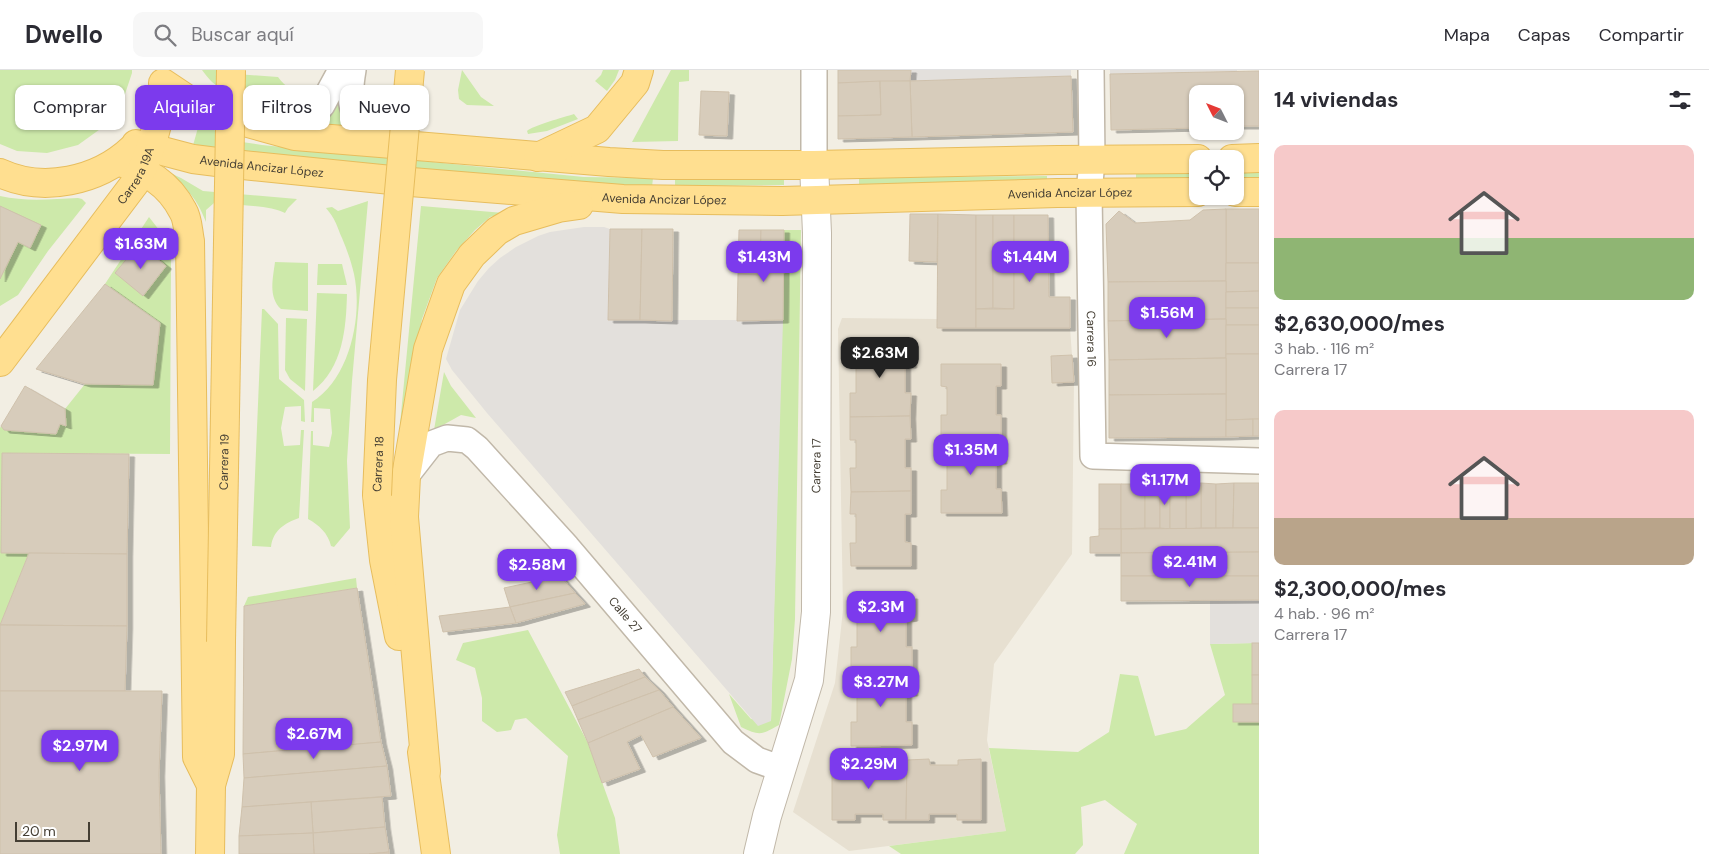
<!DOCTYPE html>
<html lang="es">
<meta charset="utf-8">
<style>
body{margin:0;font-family:"DM Sans",sans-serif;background:#f7f7f7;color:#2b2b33;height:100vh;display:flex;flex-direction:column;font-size:19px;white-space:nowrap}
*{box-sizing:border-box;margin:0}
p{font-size:16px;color:#7c7c81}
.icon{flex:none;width:28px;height:28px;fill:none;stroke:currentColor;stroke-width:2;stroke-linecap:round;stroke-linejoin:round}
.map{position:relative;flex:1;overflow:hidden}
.side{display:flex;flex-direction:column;background:#fff;width:450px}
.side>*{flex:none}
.banner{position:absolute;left:15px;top:15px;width:475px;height:45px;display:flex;gap:10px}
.needle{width:32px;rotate:312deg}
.tools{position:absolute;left:1189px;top:15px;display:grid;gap:10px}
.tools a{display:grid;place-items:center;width:55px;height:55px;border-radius:10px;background:#fff;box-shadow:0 1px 4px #0004;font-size:25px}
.scale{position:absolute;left:15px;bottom:12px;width:75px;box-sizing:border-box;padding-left:5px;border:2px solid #443e33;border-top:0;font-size:14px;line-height:18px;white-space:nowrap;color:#443e33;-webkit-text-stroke:4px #fff;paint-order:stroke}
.price{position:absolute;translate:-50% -42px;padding:0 11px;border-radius:10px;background:#7c3aed;color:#fff;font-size:16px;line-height:32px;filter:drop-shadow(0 1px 2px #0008)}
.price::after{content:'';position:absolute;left:50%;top:30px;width:15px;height:11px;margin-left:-8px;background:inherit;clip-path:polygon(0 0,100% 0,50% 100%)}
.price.current{background:#222;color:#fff}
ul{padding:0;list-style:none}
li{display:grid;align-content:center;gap:10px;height:265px;padding:0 15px}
li span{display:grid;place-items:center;height:155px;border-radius:10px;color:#555}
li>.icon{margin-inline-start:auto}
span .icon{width:90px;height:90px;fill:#fffc;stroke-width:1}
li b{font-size:21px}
h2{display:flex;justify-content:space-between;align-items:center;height:60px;padding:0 15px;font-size:21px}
.tag{padding:0 18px;border-radius:10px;background:#fff;box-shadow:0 1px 4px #0004;font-size:18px;line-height:45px}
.tag.current{background:#7c3aed;color:#fff}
header{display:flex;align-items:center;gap:30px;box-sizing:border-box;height:70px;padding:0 25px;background:#fff;border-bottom:1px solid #e1e1e2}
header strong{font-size:24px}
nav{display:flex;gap:28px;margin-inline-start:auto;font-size:18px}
.search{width:350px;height:45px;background:#f7f7f7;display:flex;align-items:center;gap:12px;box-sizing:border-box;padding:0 18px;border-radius:10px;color:#7c7c81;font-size:19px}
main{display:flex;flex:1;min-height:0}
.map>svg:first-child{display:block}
.residential{fill:#e7e0d1}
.green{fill:#cde9aa}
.parking{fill:#e3e0dc}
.building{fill:#d7ccbb;stroke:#cfc1ac;filter:url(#shadow)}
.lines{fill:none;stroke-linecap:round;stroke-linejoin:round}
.minor-casing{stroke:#c1b8a9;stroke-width:28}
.tertiary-casing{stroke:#c1b8a9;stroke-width:30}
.primary-casing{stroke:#e7bd5d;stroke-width:30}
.minor{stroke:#fff;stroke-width:25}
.tertiary{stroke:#fff;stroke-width:28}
.primary{stroke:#ffdf90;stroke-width:28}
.primary-bridge-casing{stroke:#e7bd5d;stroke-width:30;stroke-linecap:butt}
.primary-bridge{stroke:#ffdf90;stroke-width:28}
.labels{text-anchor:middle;stroke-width:4;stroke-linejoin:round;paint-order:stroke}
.street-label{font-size:12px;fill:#443e33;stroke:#fff}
</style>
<header>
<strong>Dwello</strong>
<div class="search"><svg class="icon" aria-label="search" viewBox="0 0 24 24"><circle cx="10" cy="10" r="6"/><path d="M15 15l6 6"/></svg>Buscar aquí</div>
<nav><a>Mapa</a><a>Capas</a><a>Compartir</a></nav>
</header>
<main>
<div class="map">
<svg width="1259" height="784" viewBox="0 0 1259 784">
<defs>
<filter id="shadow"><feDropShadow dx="5.5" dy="3" stdDeviation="0" flood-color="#0004"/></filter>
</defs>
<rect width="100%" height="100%" fill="#f2eee3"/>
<polygon class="residential" points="842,248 937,249 937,258 1070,258 1074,312 1072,484 994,594 987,670 1006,761 849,781 793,742 835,613 843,540 838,259"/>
<g class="green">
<polygon points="0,0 132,0 132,3 122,33 103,57 78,75 47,83 17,81 0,74"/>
<path d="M202,0H217L223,3L278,7C294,29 310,22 329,9L302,42C277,40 232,29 212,12C208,8 205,4 202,0Z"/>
<polygon points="462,0 481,27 494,36 467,35 459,29 458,20"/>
<polygon points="603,0 619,0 615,10 607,21 595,11 601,5"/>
<polygon points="671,0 689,0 689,11 679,12 678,71 632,72"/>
<polygon points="343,5 350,57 321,53"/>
<path d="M574,44L578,49L547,61L528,64L527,61C532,56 564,47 574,44Z"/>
<polygon points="199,54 224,64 222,81 192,79"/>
<polygon points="242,72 262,75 584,107 653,108 652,117 583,115 241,82"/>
<polygon points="1259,101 1259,107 1235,108 1235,102"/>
<path d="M168,102L181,108L203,121L297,129L288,138L285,143C270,135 232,135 214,133L206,140V152C197,128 187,119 168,102Z"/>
<polygon points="1197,103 1197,109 1136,110 1136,104"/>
<polygon points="1047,106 1047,113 859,114 859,107"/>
<polygon points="675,108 784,108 784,115 675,116"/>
<path d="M0,126C26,132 52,129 78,128L82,129L86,133L48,181L18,225L0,236Z"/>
<path d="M368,131L352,311L347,391L350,458L334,477L331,476C328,463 319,455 308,449L311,361H313V375L329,377L332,363L330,339L314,338V352H311L312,332C350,308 363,246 354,204C351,191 347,180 342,168C336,154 336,150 326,138L332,137L338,141Z"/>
<polygon points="421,136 504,143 490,147 475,160 456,181 437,208 422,249 398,375"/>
<polygon points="149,147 163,165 171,190 170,384 2,383 1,483 29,483 0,555 0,358 1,356 5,360 56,364 60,354 66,355 65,339 85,314 153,315 160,253 105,214"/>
<path d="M784,160H801L795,549L792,589L779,655C761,665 760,666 741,657L729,624L751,649L771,651Z"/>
<path d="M275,192L308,193V241L281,239C268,227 273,208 275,192Z"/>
<polygon points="318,194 342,194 347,215 317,215"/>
<path d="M317,223L347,224C346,259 343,297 313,321Z"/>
<path d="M262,239H264L278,254L279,309L304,330L305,352L301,351V336L285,337L281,358L284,376L300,375L301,360H304L299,448C285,453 273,460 271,477L252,476Z"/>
<polygon points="286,248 307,249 305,321 290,309 285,300"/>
<polygon points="444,302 451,316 476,348 461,345 434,360"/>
<polygon points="356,508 357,518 244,536 248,527"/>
<polygon points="528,560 588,673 615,748 620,784 560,784 557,765 568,686 526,648 515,650 511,660 497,662 482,651 482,628 475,598 456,590 463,573"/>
<polygon points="1252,573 1252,634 1233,634 1233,652 1259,652 1259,784 1124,784 1137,754 1105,730 1081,737 1083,775 1075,784 901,784 889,776 1006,761 989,678 1078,682 1109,662 1120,604 1138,606 1155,666 1186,659 1225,625 1210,574"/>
</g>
<g class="parking">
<polygon points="911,0 1071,0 1071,6 910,11"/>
<polygon points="1110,0 1237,0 1237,1 1110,4"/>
<polygon points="584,157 604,157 610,159 608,250 783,250 771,651 758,656 487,343 452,300 446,289 460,240 478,211 489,198 500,188 516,177 538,166 550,162"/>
<polygon points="1259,530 1259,573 1210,574 1210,531"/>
</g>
<g class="building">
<polygon points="838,0 911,0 910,11 838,13"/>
<polygon points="1259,1 1259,56 1235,56 1235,24 1198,24 1198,58 1111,60 1110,4"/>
<polygon points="1071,6 1073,62 912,67 910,11"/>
<polygon points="880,11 881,45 838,46 838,13"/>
<polygon points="880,11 910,11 912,67 838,69 838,46 881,45"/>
<polygon points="701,21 729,22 727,66 699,65"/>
<polygon points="0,136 41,155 30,178 18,172 0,209"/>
<rect x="1226" y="139" width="33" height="54"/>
<polygon points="1226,139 1226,211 1108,212 1106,154 1119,141 1135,153 1190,150 1203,140"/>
<polygon points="910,144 938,144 937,192 909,191"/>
<polygon points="938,144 976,145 976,258 937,258"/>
<polygon points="976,145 993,145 993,238 976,239"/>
<polygon points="993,145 1014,145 1014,239 993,238"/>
<polygon points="1014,145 1048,145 1049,227 1070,227 1070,258 976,258 976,239 1014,239"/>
<polygon points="610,159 642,159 640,250 608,250"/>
<polygon points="642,159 673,159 672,251 640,250"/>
<polygon points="739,160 761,160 760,205 738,204"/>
<polygon points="761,160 784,160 783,250 737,251 738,204 760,205"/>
<polygon points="139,174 166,196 143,226 115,203"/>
<polygon points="1226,193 1259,193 1259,221 1226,222"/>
<polygon points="1226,211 1226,249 1108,251 1108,212"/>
<polygon points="105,214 160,253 153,315 85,314 36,299"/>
<polygon points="1259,221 1259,238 1226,238 1226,222"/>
<rect x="1226" y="238" width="33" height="17"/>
<polygon points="1226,249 1226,288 1109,290 1108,251"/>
<rect x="1226" y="255" width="33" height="29"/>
<polygon points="850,272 911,272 911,295 905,295 905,323 911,323 910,346 850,347 850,323 856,323 856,295 850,295"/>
<polygon points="1226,284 1259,284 1259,349 1226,350"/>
<polygon points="1072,285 1074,312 1052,313 1051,286"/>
<polygon points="1226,288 1226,324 1109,325 1109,290"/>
<polygon points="941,294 1001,294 1001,316 996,316 996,345 1001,345 1001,368 941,369 941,345 947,345 947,317 941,316"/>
<polygon points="25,316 65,339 66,356 60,354 56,364 4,360 1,356"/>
<polygon points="1226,324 1226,367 1109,368 1109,325"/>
<polygon points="910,346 911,369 905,369 905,398 911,398 911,421 851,422 850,398 856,398 856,370 850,370 850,347"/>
<polygon points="1253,349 1253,366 1226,367 1226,350"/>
<rect x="1253" y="349" width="6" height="17"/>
<polygon points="1001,368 1001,391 996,391 996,419 1001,419 1002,443 941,443 941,420 947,420 947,391 941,391 941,369"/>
<polygon points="2,383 129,384 127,484 1,483"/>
<polygon points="1201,413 1216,414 1216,458 1201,458"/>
<polygon points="1201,413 1201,458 1186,459 1186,414"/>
<polygon points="1234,413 1233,458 1216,458 1216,414"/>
<polygon points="1234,413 1259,413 1259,458 1233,458"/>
<rect x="1099" y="414" width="22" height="45"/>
<polygon points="1121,414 1145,414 1145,458 1121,459"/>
<rect x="1145" y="414" width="15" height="44"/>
<polygon points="1160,414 1170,414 1170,459 1160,458"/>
<rect x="1170" y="414" width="16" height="45"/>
<polygon points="911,421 911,444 905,444 905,472 911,473 911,496 851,496 850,473 856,473 856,444 850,444 851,422"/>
<polygon points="1233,458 1259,458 1259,482 1121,483 1121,459"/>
<polygon points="1099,459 1121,459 1121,483 1090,483 1090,467 1099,466"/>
<polygon points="1259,482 1259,506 1121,506 1121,483"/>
<polygon points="29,483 127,484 127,556 0,555"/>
<polygon points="560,506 575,523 510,537 504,518"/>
<polygon points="1121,506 1259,506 1259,530 1121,531"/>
<polygon points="357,518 381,672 243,684 244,536"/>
<polygon points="575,523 585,534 516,553 510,537"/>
<polygon points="851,526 912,526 912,548 906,549 906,577 912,577 912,600 851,601 851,577 857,577 857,549 851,549"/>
<polygon points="510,537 516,553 443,562 439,546"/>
<polygon points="0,555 127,556 125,621 0,621"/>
<rect x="1252" y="573" width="7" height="32"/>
<polygon points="639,599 645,607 572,636 565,622"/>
<polygon points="912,600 912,623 906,623 906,652 912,652 912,675 851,676 851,652 857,652 857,623 851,623 851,601"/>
<rect x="1252" y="605" width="7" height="29"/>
<polygon points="645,607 659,620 578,650 572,636"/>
<polygon points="659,620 673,637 588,673 578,650"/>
<polygon points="0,621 162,621 159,704 161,784 0,784"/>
<rect x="1233" y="634" width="26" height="18"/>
<polygon points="673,637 701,668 653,687 641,665 627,672 640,699 602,713 588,673"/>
<polygon points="381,672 387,696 244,708 243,684"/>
<polygon points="883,689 907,690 906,750 883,750 883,744 855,744 855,750 832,750 832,690 855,690 855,695 884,695"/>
<polygon points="929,689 930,695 958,695 958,690 981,689 981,750 957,750 957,744 929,744 929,750 906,750 907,690"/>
<polygon points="387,696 391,726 242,737 244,708"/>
<polygon points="382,727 385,757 313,763 311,732"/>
<polygon points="311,732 313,763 239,766 242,737"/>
<polygon points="385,757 389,782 369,784 314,784 313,763"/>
<polygon points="313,763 314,784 239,784 239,766"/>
<polygon points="389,782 389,784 369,784"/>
</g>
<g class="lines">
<g class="minor-casing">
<g id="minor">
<path d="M353,0C346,40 354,45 380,73"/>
<polyline points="814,0 814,95"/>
<path id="s1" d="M1091,0L1092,91L1089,123L1093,386L1259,391"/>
<polyline points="295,66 322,35 341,0"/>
<path id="s2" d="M406,406L431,374L447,368L467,370L477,378L567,477L733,672L757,690L782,699"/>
</g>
</g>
<g class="tertiary-casing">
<g id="tertiary">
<path id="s3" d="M758,784L767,746L809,610L816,542L817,163L814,95"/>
</g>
</g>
<g class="primary-casing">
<g id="primary">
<polyline points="163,13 205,41 295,66 609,92 663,95 814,95 1058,90 1198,89"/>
<path id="s4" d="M136,74L193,89L233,94L411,112L623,129L782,131L1057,123L1198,122"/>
<polyline points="538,87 597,59 635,13 639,0"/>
<polyline points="1232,89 1259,88"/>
<path d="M118,91C147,102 168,112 183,141C188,149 188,162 190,171L197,687L211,715"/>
<path d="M0,103C43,123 98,111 132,79"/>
<polyline points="1235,122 1259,122"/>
<path id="s5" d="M0,292L135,113C150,87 156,59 163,31"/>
<polyline points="377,425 384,490 399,566"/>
<polyline points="422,682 436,784"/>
<polyline points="426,701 404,447 406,406 428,279 451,214 472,185 497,161 514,151 558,138 579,135"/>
<polyline points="210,784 211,715 220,684 221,572"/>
</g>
</g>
<use href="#minor" class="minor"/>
<use href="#tertiary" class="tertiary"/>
<use href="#primary" class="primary"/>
<g class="primary-bridge-casing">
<g id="primary-bridge">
<path id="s6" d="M377,425L382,310L410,0"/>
<path id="s7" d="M221,572L231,0"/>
</g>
</g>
<use href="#primary-bridge" class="primary-bridge"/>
</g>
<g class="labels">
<g class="street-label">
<text dy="4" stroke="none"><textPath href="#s4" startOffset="128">Avenida Ancizar López</textPath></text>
<text dy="4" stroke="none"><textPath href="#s5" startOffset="231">Carrera 19A</textPath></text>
<text dy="4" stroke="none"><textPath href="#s4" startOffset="938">Avenida Ancizar López</textPath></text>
<text dy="4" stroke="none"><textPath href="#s4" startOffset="532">Avenida Ancizar López</textPath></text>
<text dy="4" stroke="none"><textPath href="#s1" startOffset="269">Carrera 16</textPath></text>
<text dy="4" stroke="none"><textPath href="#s7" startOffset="180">Carrera 19</textPath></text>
<text dy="4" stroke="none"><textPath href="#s6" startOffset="31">Carrera 18</textPath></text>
<text dy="4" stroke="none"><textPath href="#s3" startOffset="396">Carrera 17</textPath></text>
<text dy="4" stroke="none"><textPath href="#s2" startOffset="314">Calle 27</textPath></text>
</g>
</g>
</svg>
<div class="tools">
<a><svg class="needle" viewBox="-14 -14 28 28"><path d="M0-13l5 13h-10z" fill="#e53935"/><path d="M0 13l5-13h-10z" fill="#7c7c81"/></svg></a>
<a><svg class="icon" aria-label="locate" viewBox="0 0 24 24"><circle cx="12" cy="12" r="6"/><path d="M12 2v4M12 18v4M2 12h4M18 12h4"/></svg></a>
</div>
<div class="scale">20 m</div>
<b class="price" style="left:141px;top:200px">$1.63M</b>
<b class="price" style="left:764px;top:213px">$1.43M</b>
<b class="price" style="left:1030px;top:213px">$1.44M</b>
<b class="price" style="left:1167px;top:269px">$1.56M</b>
<b class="price current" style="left:880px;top:309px">$2.63M</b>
<b class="price" style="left:971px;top:406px">$1.35M</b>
<b class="price" style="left:1165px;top:436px">$1.17M</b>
<b class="price" style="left:1190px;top:518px">$2.41M</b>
<b class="price" style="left:537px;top:521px">$2.58M</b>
<b class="price" style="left:881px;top:563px">$2.3M</b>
<b class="price" style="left:881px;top:638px">$3.27M</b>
<b class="price" style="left:314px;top:690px">$2.67M</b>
<b class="price" style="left:80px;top:702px">$2.97M</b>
<b class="price" style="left:869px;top:720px">$2.29M</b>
<div class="banner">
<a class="tag">Comprar</a>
<a class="tag current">Alquilar</a>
<a class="tag">Filtros</a>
<a class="tag">Nuevo</a>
</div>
</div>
<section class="side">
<h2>14 viviendas<svg class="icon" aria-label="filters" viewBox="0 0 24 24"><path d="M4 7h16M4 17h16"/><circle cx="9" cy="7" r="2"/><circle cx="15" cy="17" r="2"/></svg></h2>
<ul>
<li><span style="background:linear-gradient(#f6c9c9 60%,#8fb573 0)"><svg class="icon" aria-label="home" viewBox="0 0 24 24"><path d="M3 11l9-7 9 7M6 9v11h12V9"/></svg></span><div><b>$2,630,000/mes</b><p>3 hab. · 116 m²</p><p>Carrera 17</p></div></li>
<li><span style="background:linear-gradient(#f6c9c9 70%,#b9a48a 0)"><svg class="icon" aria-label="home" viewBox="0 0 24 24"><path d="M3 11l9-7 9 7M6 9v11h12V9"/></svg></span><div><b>$2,300,000/mes</b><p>4 hab. · 96 m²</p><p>Carrera 17</p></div></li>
</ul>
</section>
</main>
